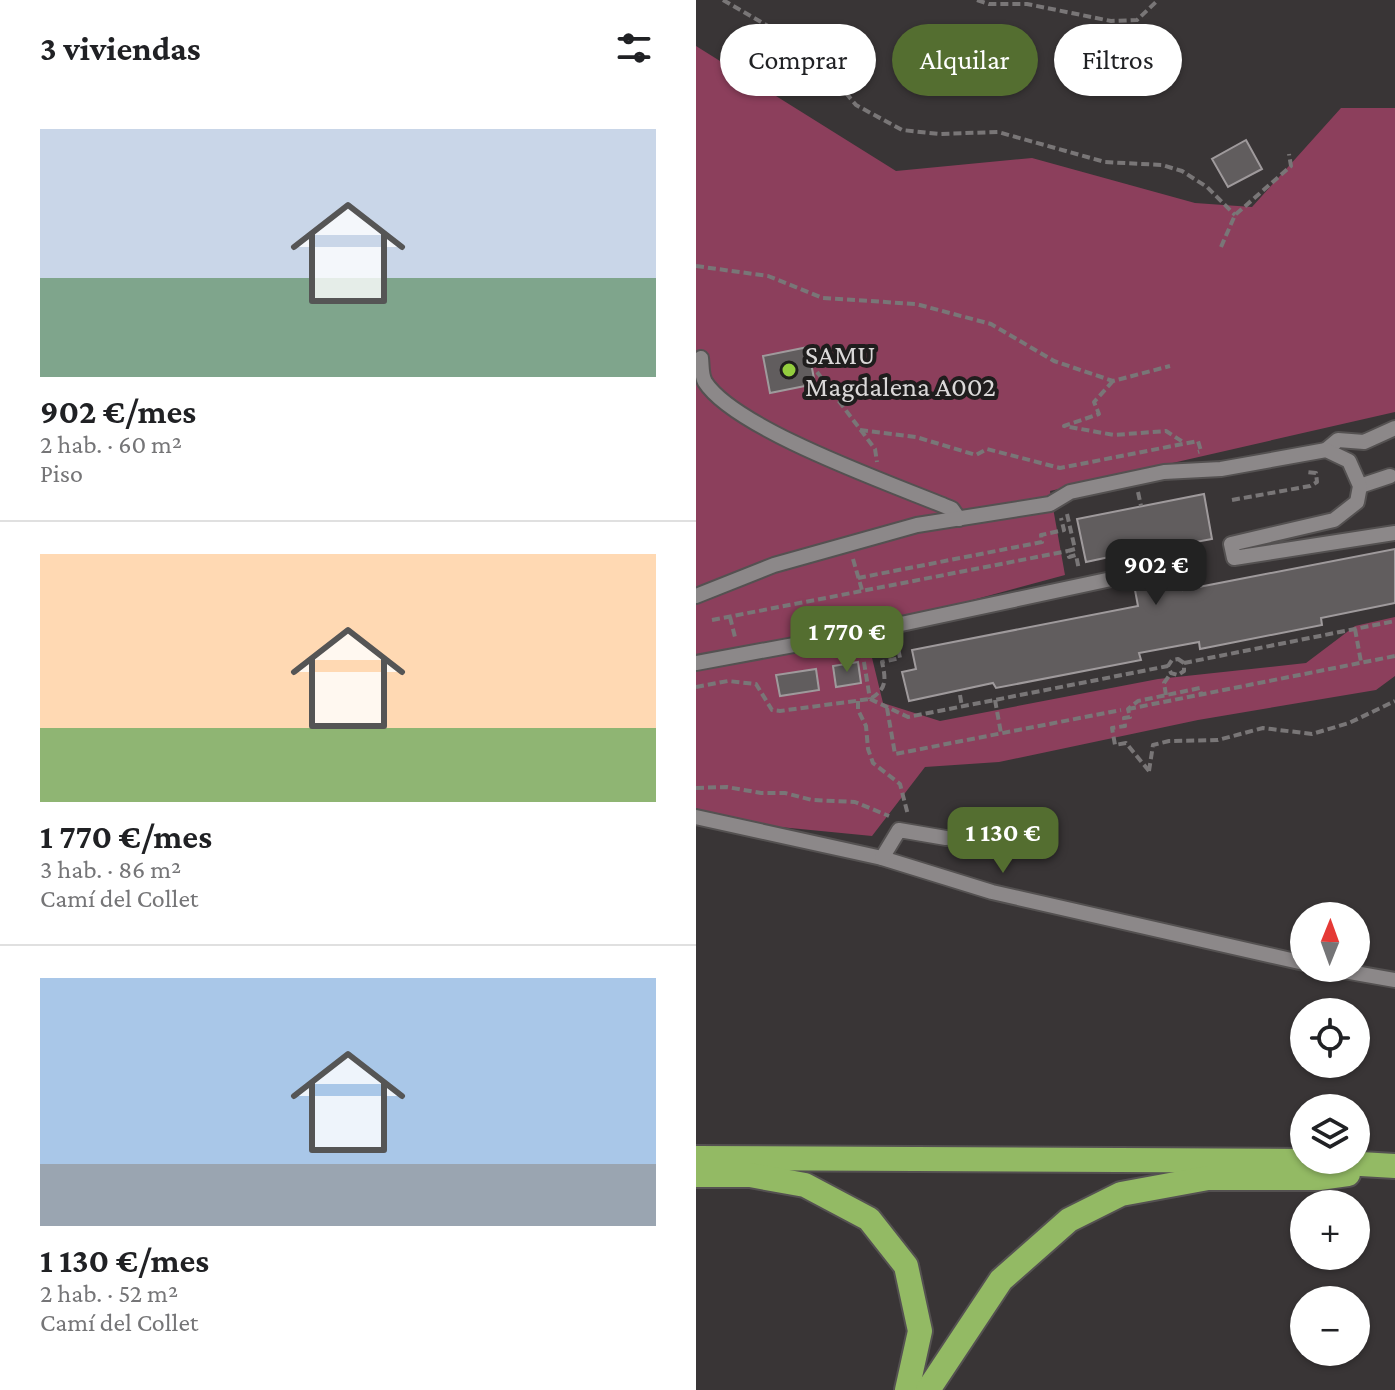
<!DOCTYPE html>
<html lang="es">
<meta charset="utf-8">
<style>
body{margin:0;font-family:"Crimson Pro",serif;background:#f6f6f6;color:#202124;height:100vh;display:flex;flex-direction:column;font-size:30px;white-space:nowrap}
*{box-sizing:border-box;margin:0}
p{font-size:26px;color:#757577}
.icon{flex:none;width:44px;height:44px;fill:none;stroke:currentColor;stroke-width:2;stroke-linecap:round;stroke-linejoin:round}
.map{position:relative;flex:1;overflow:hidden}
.sheet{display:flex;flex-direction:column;background:#fff;width:696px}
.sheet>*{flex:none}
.guide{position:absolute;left:24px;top:24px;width:554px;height:72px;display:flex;gap:16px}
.needle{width:52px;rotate:1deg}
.buttons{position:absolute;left:594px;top:902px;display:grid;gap:16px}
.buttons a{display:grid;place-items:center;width:80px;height:80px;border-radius:50%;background:#fff;box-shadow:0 2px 6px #0004;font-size:40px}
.price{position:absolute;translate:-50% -68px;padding:0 18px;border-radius:16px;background:#546e30;color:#fff;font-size:26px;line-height:52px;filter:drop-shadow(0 2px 4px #0008)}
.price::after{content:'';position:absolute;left:50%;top:48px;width:24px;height:18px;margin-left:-12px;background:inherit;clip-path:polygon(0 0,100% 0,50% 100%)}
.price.on{background:#222;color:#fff}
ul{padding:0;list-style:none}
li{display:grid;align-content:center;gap:16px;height:424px;padding:0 40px}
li+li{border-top:2px solid #e0e0e0}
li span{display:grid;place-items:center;height:248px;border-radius:0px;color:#555}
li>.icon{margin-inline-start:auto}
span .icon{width:144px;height:144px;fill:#fffc;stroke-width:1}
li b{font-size:34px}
h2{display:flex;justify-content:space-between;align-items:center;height:96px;padding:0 40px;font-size:34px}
.chip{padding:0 28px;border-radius:36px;background:#fff;box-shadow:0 2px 6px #0004;font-size:28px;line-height:72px}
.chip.on{background:#546e30;color:#fff}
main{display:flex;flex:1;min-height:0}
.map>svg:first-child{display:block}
.forest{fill:#8c3f5c}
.building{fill:#615d5e;stroke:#9f9a9c;stroke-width:2}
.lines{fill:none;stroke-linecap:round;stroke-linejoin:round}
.minor-casing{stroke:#545151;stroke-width:18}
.highway-casing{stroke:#545151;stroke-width:28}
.path{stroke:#797677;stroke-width:4;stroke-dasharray:8 4;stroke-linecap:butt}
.minor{stroke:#8c8889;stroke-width:14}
.highway{stroke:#93ba64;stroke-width:24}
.poi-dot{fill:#93cd3e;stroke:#1f1d1d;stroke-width:3}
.labels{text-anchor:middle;stroke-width:8;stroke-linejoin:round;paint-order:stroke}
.poi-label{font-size:28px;fill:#dad8d8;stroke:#1f1d1d;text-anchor:start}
</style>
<main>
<section class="sheet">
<h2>3 viviendas<svg class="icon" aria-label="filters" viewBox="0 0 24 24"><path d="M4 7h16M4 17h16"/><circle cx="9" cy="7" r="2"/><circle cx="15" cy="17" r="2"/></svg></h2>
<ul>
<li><span style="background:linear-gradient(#c9d6e8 60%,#7fa58c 0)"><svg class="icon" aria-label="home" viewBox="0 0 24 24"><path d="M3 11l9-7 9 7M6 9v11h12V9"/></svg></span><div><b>902 €/mes</b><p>2 hab. · 60 m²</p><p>Piso</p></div></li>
<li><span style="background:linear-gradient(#ffd9b3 70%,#8fb573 0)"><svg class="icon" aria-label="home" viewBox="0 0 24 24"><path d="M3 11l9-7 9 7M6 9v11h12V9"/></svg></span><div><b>1 770 €/mes</b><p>3 hab. · 86 m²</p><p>Camí del Collet</p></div></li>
<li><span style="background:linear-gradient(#a9c7e8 75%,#9aa5b1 0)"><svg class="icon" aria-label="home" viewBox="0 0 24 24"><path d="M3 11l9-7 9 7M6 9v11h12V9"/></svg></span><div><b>1 130 €/mes</b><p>2 hab. · 52 m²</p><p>Camí del Collet</p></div></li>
</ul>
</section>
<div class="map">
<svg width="699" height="1390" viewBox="0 0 699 1390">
<rect width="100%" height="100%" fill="#393536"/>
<polygon class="forest" points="0,46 200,171 336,158 499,203 556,207 645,108 699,108 699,412 354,491 369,575 169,629 187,703 244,721 462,679 610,663 659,626 699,617 699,676 680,690 502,720 303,762 229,767 176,836 33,822 0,808"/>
<g class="building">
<polygon points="550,140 566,169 532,187 516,159"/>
<polygon points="112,347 119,384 74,393 67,356"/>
<polygon points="508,494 516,539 478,546 487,590 699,549 699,603 625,618 626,625 504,649 503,642 443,653 445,660 300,688 297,683 213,701 206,672 220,669 216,650 442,606 432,553 390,562 381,519"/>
<polygon points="162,662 165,683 140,687 137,666"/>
<polygon points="120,669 123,690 84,696 80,675"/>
</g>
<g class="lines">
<g class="minor-casing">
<g id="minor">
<path d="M5,358C6,366 5,375 9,382C40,430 199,485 256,509L263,519"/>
<polyline points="630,450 642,440 668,442 699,428"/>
<polyline points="664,486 694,476"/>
<polyline points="0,596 78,565 221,525 354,504 374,492 468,472 525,469 630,450 653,461 664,486 661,502 638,520 535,544 538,558 699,533"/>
<polyline points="0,663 163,633 420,578"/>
<polyline points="0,817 186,858 296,892 608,963"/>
<polyline points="186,858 203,830 250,838"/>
<polyline points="631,968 699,980"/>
</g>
</g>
<g class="highway-casing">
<g id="highway">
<polyline points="0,1158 614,1161 699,1166"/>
<polyline points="0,1175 54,1175 109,1185 173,1219 210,1266 224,1331 211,1390"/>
<polyline points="232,1390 305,1280 373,1220 425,1194 512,1178 623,1178 652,1174"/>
</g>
</g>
<g class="path">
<polyline points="27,0 115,51 160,105 206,130 244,134 302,132 409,162 466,165 486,171 511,187 539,215"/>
<polyline points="281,0 293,4 331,4 415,21 441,20 462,0"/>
<polyline points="525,247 539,215 595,166 593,154"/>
<polyline points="0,266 72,276 127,298 220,304 295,324 358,361 417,381 474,366"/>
<polyline points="121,372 179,449 181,462"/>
<polyline points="417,381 398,402 403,414 368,426 418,435 470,431 487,442"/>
<polyline points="164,430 220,437 280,455 291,449 364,468 502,441 505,451 502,452"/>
<polyline points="442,492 445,506"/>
<polyline points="536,500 614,486 621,482 620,473 611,472"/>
<polyline points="371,514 379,549 372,551 373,557 380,555 383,570"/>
<polyline points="157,559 166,590"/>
<polyline points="162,578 346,542 345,535 368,530 365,518"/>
<polyline points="34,617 39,637"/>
<polyline points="16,620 372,551"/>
<polyline points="659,629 665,662"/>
<polyline points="166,650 174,699"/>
<polygon points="482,659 488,663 488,671 482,675 475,673 472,666 476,660"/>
<polyline points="488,663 699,621"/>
<path d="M0,687L32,681L60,684L76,710L84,711L174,699C191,689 190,680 186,662L204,658L201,643"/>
<polyline points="264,695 266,707"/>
<polyline points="470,695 468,683 475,673"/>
<polyline points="174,699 212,717 472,666"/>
<polyline points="299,700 305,733"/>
<polyline points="162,701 162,710 170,726 172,749 177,763 204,784 212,815"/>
<polyline points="191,708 199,754 425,710"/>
<polyline points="432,709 699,656"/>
<polyline points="453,771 457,745 473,741 522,740 567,728 616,734 653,723 699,701"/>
<polyline points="453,771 430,743 419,745 416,728 429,726 428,718 434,717 432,709 442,701 504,688 505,694"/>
<polyline points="0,788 31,787 65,793 89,793 116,800 159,802 193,816"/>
</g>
<use href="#minor" class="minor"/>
<use href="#highway" class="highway"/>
</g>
<circle class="poi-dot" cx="93" cy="370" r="8"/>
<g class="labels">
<g class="poi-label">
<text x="109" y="364">SAMU<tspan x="109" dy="32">Magdalena A002</tspan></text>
</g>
</g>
</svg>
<div class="buttons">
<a><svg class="needle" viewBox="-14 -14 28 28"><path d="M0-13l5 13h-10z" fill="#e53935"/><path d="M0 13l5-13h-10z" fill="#757577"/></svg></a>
<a><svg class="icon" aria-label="locate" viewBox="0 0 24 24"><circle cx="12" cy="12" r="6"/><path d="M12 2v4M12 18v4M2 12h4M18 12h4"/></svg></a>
<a><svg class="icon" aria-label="layers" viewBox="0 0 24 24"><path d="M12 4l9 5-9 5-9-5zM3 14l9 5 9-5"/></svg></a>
<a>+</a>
<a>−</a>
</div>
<b class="price on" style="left:460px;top:607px">902 €</b>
<b class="price" style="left:151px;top:674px">1 770 €</b>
<b class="price" style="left:307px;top:875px">1 130 €</b>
<div class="guide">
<a class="chip">Comprar</a>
<a class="chip on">Alquilar</a>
<a class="chip">Filtros</a>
</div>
</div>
</main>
